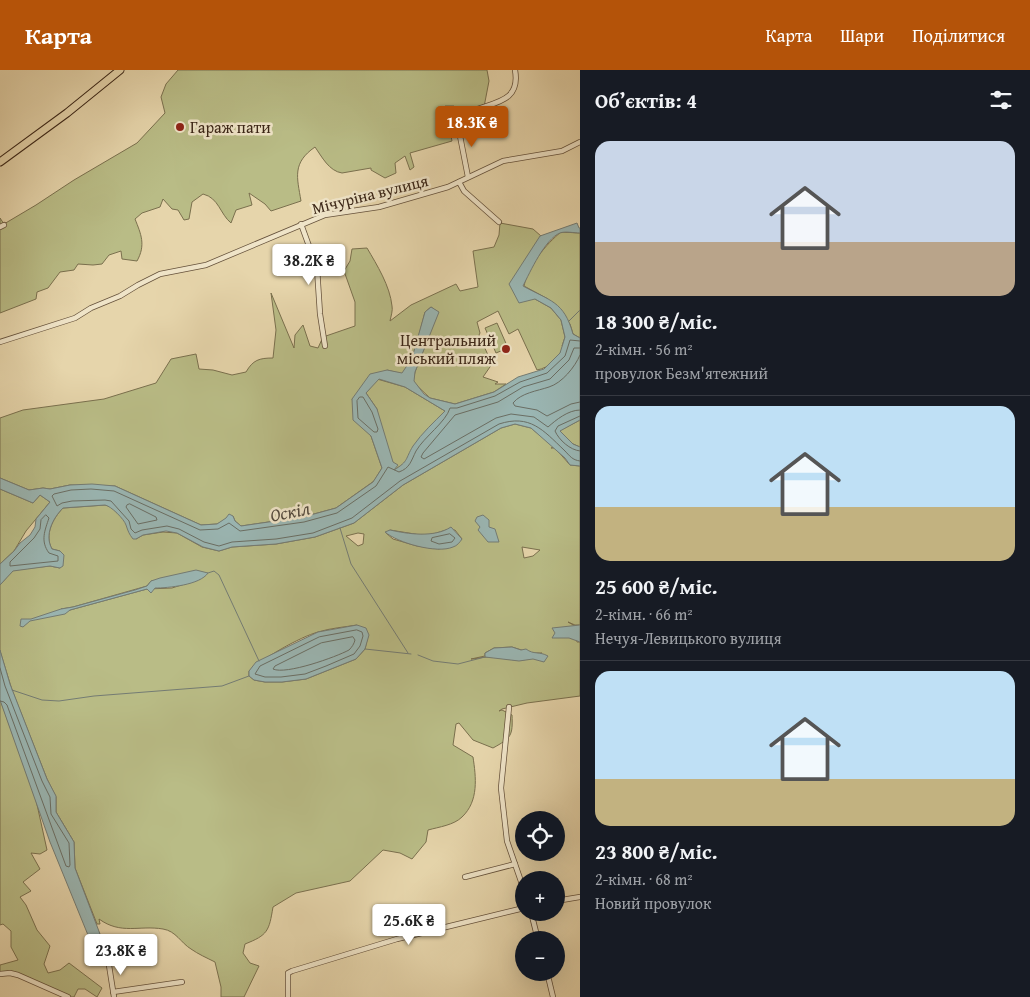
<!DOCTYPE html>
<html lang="uk">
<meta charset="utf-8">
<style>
body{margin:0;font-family:"Gentium Book Plus",serif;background:#242831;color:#f1f3f6;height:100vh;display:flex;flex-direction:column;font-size:19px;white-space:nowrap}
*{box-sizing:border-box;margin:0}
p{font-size:16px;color:#9ea1a6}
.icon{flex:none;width:28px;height:28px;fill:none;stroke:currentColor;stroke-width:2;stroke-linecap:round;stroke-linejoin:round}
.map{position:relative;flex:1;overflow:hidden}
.sheet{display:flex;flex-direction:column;background:#171b24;width:450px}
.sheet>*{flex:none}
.fabs{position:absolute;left:515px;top:741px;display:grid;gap:10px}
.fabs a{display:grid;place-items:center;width:50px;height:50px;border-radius:50%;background:#171b24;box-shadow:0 5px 20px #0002;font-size:25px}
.price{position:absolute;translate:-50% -42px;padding:0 11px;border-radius:5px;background:#fff;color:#222;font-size:16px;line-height:32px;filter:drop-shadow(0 1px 2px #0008)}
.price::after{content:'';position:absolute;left:50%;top:30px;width:15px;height:11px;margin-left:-8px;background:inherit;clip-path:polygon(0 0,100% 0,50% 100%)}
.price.active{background:#b45309;color:#fff}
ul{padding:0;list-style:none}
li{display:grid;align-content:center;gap:10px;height:265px;padding:0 15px}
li+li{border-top:1px solid #363941}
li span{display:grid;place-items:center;height:155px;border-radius:15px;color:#555}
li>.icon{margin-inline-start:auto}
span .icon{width:90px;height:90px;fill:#fffc;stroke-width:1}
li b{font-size:21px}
h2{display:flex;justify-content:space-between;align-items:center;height:60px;padding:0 15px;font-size:21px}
header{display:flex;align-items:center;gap:30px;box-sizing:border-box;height:70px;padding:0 25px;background:#b45309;color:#fff}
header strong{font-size:24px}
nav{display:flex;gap:28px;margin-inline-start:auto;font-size:18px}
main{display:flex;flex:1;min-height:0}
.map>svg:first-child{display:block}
.green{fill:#b9bc86;stroke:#7a704e;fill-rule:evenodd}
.water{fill:#9ab6b3;stroke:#747c74;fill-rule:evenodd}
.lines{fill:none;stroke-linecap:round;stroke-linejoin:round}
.shore{stroke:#6a6e64;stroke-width:1}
.stream{stroke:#747c74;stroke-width:1}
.canal{stroke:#9ab6b3;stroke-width:4.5}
.minor-casing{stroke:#65513b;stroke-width:6}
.primary-casing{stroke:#3a2516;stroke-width:9}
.minor{stroke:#efe4c8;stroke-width:4.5}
.primary{stroke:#e6d5ab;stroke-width:7}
.poi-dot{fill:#8f2418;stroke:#efe4c8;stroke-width:2}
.labels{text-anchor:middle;stroke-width:5;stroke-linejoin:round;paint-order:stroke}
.poi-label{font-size:16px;fill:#3a2516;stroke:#efe4c8;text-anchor:start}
.street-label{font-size:16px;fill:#3a2516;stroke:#efe4c8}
.water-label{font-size:18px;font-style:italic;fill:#52493d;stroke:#efe4c8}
</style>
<header>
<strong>Карта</strong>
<nav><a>Карта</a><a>Шари</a><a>Поділитися</a></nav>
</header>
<main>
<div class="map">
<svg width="580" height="927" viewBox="0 0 580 927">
<rect width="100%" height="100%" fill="#e6d5ab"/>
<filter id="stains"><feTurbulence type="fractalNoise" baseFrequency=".004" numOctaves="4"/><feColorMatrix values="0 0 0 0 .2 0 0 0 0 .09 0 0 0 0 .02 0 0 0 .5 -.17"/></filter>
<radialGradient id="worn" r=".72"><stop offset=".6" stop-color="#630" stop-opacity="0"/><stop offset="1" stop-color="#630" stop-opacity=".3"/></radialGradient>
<g class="green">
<path d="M178,0H487L489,11L484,37L461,47L454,36H445L452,71L410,83L414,97L410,100L405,86L395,93L396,103L385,108L371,100V98L342,103C329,101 322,87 315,77C292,93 297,107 301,131L271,141L265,134L249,123L252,135L236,140L231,153C220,144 219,128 203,124L192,132L189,149L184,150L178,140L172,139L163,129L160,137L142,143L135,149C141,164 146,175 137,191L122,189L121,181L109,185L102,194L93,195L78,194L74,200L60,202L48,218L37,222L36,229L0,243V148L4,154L36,135L74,110L137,73L165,43L161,27L166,14Z"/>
<path d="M500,153L533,159L541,166L513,210L535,229L551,238L561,250L565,267L562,276L564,277C558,288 549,298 537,300L518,259L509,264L498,241L477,252L480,263L479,265L492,294L483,307L498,312L495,314H506L494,322L455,334L430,328L413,312L415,302L438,242L431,237L425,242L413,288L403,304L387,300L352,329L371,366L382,398L374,411L336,438L303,447L241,456L235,451L233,446L217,454L201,455L115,416L70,415L50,419L43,418L29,420L0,408V348L23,340L104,329L156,313L171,289L196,284L199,299L213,300L232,305L246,302C253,290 259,288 273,288L276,260L271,223L294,278L295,265L303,255L310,276L318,278L323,267L355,256V232L344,201L350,191L352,179L367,178C377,195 390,216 392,236C393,240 391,246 390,251L411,235L456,214L460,221L478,217L473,181L494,177L499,165Z"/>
<path d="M561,162L580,163V268L573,264L570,254L548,229L524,216C528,196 546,174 561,162Z"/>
<polygon points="497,253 508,278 496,283 485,258"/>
<polygon points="377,309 405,317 445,341 405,393 391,402 392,393 377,349 377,339 366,323"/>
<polygon points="580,350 580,377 573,374 559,361"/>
<path d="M515,354L531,358L554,377L551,378H555L570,395L580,396V555H575L568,552L575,556L577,572H580V626L527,633L502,639L499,641L502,640L512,645C513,666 511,668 493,678L473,670L459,653L456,654L453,675L473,687C476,707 479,731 462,747C454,755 439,757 428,760L426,772L412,789L400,783L383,780L350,811L296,823L273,837C269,861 268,865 245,874L243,883L250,893L259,896L244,927H221V917L215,892C207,888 198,884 191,879C181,873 176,861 163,859C139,855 121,865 99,849L100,854H97L75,798L74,772L56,742V727L47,709L12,620L0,581V515L13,500L50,496L60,498V481L52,479C44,465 53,448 63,438L105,435L155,451L136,469L143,465L163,462L177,463L202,477L219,481L232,477L276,474L315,467L354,453L403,415L501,358ZM390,460L427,466L446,460H455L462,469L439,479L417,476L393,469L386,463ZM358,463L364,464L363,474L358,476L346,466ZM522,477L540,480L533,486L524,488ZM200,509L172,518L147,519L70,540L61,539L73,537L147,516L151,511ZM357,555L368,566L365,579L356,589L306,609L282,612H265L254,610L249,606V601C263,588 300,567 318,562C331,558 345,557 357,555ZM512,577L531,583H542C521,596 510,587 487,587C482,587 476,589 471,589L485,586V583L494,578Z"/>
<polygon points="0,419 33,433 40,425 50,432 26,461 14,481 0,494"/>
<polygon points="0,629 36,730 47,780 40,784 31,783 40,799 23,812 31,821 20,827 26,835 37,860 50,876 44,894 48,903 60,900 69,893 102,918 97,927 85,919 78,919 74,927 68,927 18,905 0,905 0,895 18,890 11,877 11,861 3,854 0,855"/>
</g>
<g class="water">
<path d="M577,153L579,158H580V163C574,163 565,161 560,163C545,169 530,202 523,216C550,231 564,231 573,264L580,268V350L560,361L573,374L580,377V396L570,395L565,388L531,358L515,354L501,358L403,415L354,453L315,467L276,474L232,477L219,481L203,477L177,463L166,461L143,465L136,469H133C129,464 128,461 126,455C124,449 111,436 105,435L63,438C53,448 44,465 52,479L60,481L64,485L63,496L60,498L50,496L13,501L0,515V494L14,481L20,473L30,465L35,457L36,449L50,432L40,425L33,433L0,419V408L29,420L43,418L50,419L70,415L92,414L115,416L201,455L217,454L226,448L229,444L233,446L235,451L241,456L303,447L336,438L373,412L382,398L371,366L353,350L352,329L370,304L387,300L402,303L412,288L425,242L431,237L439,242L415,302L414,311L424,324L430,328L455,334L494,322L518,307L544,299L560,283L565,267L561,250L551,238L535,229L519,233L509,214L540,166ZM379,309L405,317L445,341C434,352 422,363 413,376C405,389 409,391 394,400L398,395L393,392L377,339L366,323Z"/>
<polygon points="483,445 489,450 489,457 495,459 499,472 488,472 478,460 480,457 475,451 477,447"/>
<path d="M451,457L462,469C460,472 457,476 453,477C437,484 398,473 385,462L390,460C408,464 434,468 451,457Z"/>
<path d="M196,500L208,503C200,515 168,518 155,518L151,523L147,519L70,540L65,544L30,551L23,557L20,556L21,549H31L61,539L73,537L135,520L147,516L151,511L160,508Z"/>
<polygon points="357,555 366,558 369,565 365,579 356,589 306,609 282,612 265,612 254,610 249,606 249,601 256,592 318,562"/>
<polygon points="580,555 580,572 569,568 552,568 555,563 552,558"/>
<path d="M512,577L521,580L526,579C534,585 539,581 548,586L544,592L533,589L519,591L485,587V583L494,578Z"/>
<polygon points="0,580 10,614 47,709 56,726 56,742 74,772 75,798 100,864 90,870 50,772 0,630"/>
</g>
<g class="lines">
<g class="shore">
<path d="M580,271L570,270L565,286L547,303L520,312L495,326L457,338H450C446,352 424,367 416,381C411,391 410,398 399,402L388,397L376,416L337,443L304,452L240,461L229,453L218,459L200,460L114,421L91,419L71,420L54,424L52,426L57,436L62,433L72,431L105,430L111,431L129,451L131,459L135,463L142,460L167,456L179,459L204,472L219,476L232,472L276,469L313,463L352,448L400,411L499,354C530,344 543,360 564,380C570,386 572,390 580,391"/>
<path d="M580,278H574L569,290L550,309L523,317L498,332L455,345L423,383L421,387L424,389L496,348L511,344L534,347L548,357C556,350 568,340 580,340"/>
<path d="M580,285C575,297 562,313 549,317C537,321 521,323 513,333L515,336L537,340L547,346L571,334L580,332"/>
<polygon points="360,327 363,327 372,342 378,359 377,362 374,362 358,348 357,331"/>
<path d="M580,346L558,356L555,361C559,370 570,380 580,381"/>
<polygon points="130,434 156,447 157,450 138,454 126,437 127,435"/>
<path d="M46,445L49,448C45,460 40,471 49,483L58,486V491L10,496V492L34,468L40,459L41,450Z"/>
<polygon points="450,464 455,468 452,472 439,474 431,471 432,468"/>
<polygon points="357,560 362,562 363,566 360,576 354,584 326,596 305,604 281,607 265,607 255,604 260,596 319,567"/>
<path d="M353,567L355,570C354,574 352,577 349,580C336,587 286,605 273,599L275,596L321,573Z"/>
<polyline points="0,598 5,616 42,711 50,727 51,744 69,773 70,795 69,797 66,796 7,635 4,632 0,631"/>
</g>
<g class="stream">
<polyline points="569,251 580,240"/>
<polyline points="340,458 351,494 408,583"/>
<polyline points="208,503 214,501 219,505 259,591"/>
<polyline points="365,579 411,584"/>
<polyline points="418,585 433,591 458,594 485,587"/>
<polyline points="12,620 42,630 59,631 94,626 222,616 249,606"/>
</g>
<polyline class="canal" points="93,864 97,877"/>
<g class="minor-casing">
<g id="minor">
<path d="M468,107L460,66L461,47C483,31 522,38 515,0"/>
<polyline points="459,112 464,121 499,152"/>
<polyline points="301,154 317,198 320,244 325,276"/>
<polyline points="0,157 4,155"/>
<polyline points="0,272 75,248 91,238 120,226 138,215 160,204 206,195 325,145 379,137 448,117 503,91 562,81 580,72"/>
<polyline points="509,637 501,718 507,771 524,820"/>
<polyline points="465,807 515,794"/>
<polyline points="556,831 580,827"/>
<polyline points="531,842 538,870"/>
<polyline points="108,889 114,927"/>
<polyline points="547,902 553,927"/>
<polyline points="0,904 10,903 18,905 68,927"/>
<polyline points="113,922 182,912"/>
<polyline points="288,927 288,903 292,901 397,869 524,838"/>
</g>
</g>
<g class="primary-casing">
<polyline id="primary" points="0,92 67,43 120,0"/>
</g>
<use href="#minor" class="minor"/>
<use href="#primary" class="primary"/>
</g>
<g class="poi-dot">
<circle cx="180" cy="57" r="5"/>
<circle cx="506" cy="279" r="5"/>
</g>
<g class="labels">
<g class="poi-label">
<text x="190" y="63">Гараж пати</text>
<text x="496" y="276" text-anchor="end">Центральний<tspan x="496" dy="18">міський пляж</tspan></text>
</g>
<g class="street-label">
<text transform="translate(370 124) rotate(-14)" y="6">Мічуріна вулиця</text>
</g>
<g class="water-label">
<text transform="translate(290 442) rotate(-11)" y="6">Оскіл</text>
</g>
</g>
<rect width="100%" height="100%" filter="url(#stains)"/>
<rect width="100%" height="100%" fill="url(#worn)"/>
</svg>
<div class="fabs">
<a><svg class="icon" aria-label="locate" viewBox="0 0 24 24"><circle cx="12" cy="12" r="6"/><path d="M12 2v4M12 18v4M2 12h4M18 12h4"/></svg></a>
<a>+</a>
<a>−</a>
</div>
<b class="price active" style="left:472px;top:78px">18.3K ₴</b>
<b class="price" style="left:309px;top:216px">38.2K ₴</b>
<b class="price" style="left:409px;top:876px">25.6K ₴</b>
<b class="price" style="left:121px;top:906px">23.8K ₴</b>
</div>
<section class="sheet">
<h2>Об’єктів: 4<svg class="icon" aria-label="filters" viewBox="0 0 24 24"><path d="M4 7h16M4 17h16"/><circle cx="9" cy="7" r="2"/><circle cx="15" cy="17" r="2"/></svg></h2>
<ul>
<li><span style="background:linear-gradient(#c9d6e8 65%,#b9a48a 0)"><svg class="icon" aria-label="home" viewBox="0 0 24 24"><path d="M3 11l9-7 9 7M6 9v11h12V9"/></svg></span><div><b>18 300 ₴/міс.</b><p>2-кімн. · 56 m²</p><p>провулок Безм'ятежний</p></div></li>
<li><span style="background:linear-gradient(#bfe0f5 65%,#c2b280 0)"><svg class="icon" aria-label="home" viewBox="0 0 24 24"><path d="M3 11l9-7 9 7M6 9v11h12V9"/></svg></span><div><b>25 600 ₴/міс.</b><p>2-кімн. · 66 m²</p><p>Нечуя-Левицького вулиця</p></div></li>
<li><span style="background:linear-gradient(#bfe0f5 70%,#c2b280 0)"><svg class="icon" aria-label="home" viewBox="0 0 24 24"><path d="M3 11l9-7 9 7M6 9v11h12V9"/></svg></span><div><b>23 800 ₴/міс.</b><p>2-кімн. · 68 m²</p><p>Новий провулок</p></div></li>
</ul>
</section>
</main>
